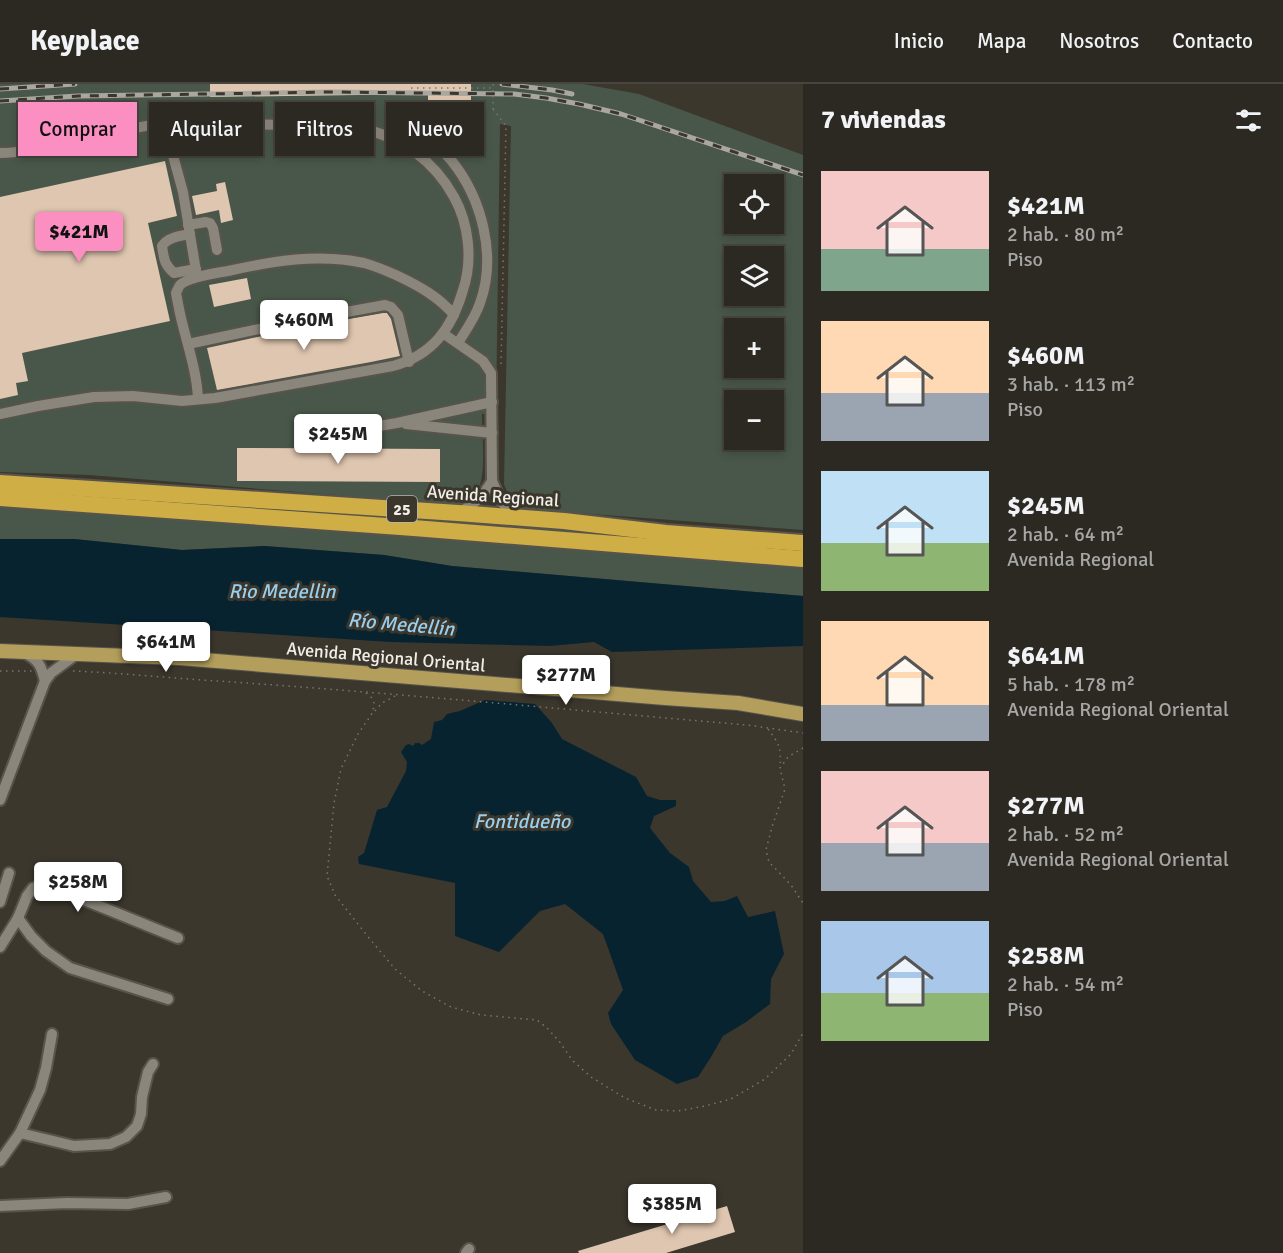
<!DOCTYPE html>
<html lang="es">
<meta charset="utf-8">
<style>
body{margin:0;font-family:Signika,sans-serif;background:#34312a;color:#f1f3f6;height:100vh;display:flex;flex-direction:column;font-size:22px;white-space:nowrap}
*{box-sizing:border-box;margin:0}
p{font-size:20px;color:#a6a6a5}
.icon{flex:none;width:33px;height:33px;fill:none;stroke:currentColor;stroke-width:2;stroke-linecap:round;stroke-linejoin:round}
.map{position:relative;flex:1;overflow:hidden}
.details{display:flex;flex-direction:column;background:#2c2922;width:480px}
.details>*{flex:none}
.guide{position:absolute;left:18px;top:18px;width:570px;height:54px;display:flex;gap:12px}
.controls{position:absolute;left:724px;top:90px;display:grid;gap:12px}
.controls a{display:grid;place-items:center;width:60px;height:60px;border-radius:0px;background:#2c2922;box-shadow:0 3px 9px #0003,0 0 0 2px #484540;font-size:30px}
.price{position:absolute;translate:-50% -51px;padding:0 14px;border-radius:6px;background:#fff;color:#222;font-size:20px;line-height:39px;filter:drop-shadow(0 2px 3px #0008)}
.price::after{content:'';position:absolute;left:50%;top:36px;width:18px;height:14px;margin-left:-9px;background:inherit;clip-path:polygon(0 0,100% 0,50% 100%)}
.price.selected{background:#fc8fc1;color:#111}
ul{padding:0;list-style:none}
li{display:flex;align-items:center;gap:18px;height:150px;padding:0 18px}
li span{display:grid;place-items:center;flex:none;width:168px;height:120px;border-radius:0px;color:#555}
li>.icon{margin-inline-start:auto}
span .icon{width:72px;height:72px;fill:#fffc;stroke-width:1}
li b{font-size:26px}
h2{display:flex;justify-content:space-between;align-items:center;height:72px;padding:0 18px;font-size:26px}
.tag{padding:0 21px;border-radius:0px;background:#2c2922;box-shadow:0 3px 9px #0003,0 0 0 2px #484540;font-size:21px;line-height:54px}
.tag.selected{background:#fc8fc1;color:#111}
header{display:flex;align-items:center;gap:36px;box-sizing:border-box;height:84px;padding:0 30px;background:#2c2922;border-bottom:2px solid #484540}
header strong{font-size:28px}
nav{display:flex;gap:33px;margin-inline-start:auto;font-size:21px}
main{display:flex;flex:1;min-height:0}
.map>svg:first-child{display:block}
.green{fill:#485749;fill-rule:evenodd}
.water{fill:#082330}
.building{fill:#dfc6b0}
.lines{fill:none;stroke-linecap:round;stroke-linejoin:round}
.minor-casing{stroke:#58544c;stroke-width:14}
.major-casing{stroke:#58544c;stroke-width:16}
.highway-casing{stroke:#58544c;stroke-width:20}
.path{stroke:#7a766e;stroke-width:1.5;stroke-dasharray:1.5 4.5;stroke-linecap:butt}
.minor{stroke:#8a867b;stroke-width:10}
.major{stroke:#b39e5b;stroke-width:14}
.highway{stroke:#cfae45;stroke-width:16}
.rail-casing{stroke:#aaa7a0;stroke-width:5}
.rail{stroke:#3b372d;stroke-width:3;stroke-dasharray:9;stroke-linecap:butt}
.path-bridge{stroke:#7a766e;stroke-width:1.5;stroke-dasharray:1.5 4.5;stroke-linecap:butt}
.labels{text-anchor:middle;stroke-width:6;stroke-linejoin:round;paint-order:stroke}
.shield{fill:#3b372d;stroke:#bab7b0;stroke-width:1.5}
.shield-label{font-size:16px;font-weight:bold;fill:#f1eee8}
.street-label{font-size:18px;fill:#f1eee8;stroke:#3b372d}
.water-label{font-size:20px;font-style:italic;fill:#99cfee;stroke:#3b372d}
</style>
<header>
<strong>Keyplace</strong>
<nav><a>Inicio</a><a>Mapa</a><a>Nosotros</a><a>Contacto</a></nav>
</header>
<main>
<div class="map">
<svg width="803" height="1169" viewBox="0 0 803 1169">
<rect width="100%" height="100%" fill="#3b372d"/>
<g class="green">
<path d="M0,0H583L639,10L803,71V446L525,425L510,416L504,400L511,42L500,40L496,329L482,330C482,346 486,390 479,403C475,412 467,416 458,421L89,391L0,388ZM735,100H774V140H735ZM735,172H774V212H735ZM735,244H774V284H735ZM735,316H774V356H735Z"/>
<polygon points="0,422 71,424 803,481 803,512 452,482 384,471 264,462 182,466 74,455 0,455"/>
</g>
<g class="water">
<polygon points="0,455 74,455 182,466 264,462 384,471 452,482 803,512 803,562 612,568 594,558 550,562 391,558 0,533"/>
<polygon points="485,616 535,620 552,639 562,655 636,693 647,712 660,716 676,716 676,722 654,732 650,744 670,769 689,783 693,797 711,818 725,817 737,812 748,833 775,827 784,870 771,895 770,920 746,938 723,952 711,973 698,993 677,1000 635,976 611,940 608,929 623,906 603,850 565,820 540,827 499,868 455,852 455,799 359,780 358,773 364,769 377,726 387,723 406,687 407,678 401,668 406,661 409,660 413,662 415,659 419,659 422,661 431,655 434,638 442,636 447,630 460,627"/>
</g>
<g class="building">
<polygon points="210,0 471,0 471,16 428,16 428,10 210,13"/>
<polygon points="165,77 177,132 148,139 170,237 22,269 28,297 16,299 18,311 0,315 0,113"/>
<polygon points="225,98 233,136 221,139 219,126 196,131 192,112 217,107 216,100"/>
<polygon points="247,194 251,215 214,223 209,201"/>
<polygon points="383,229 387,229 391,235 400,272 371,278 217,306 207,264 303,243"/>
<polygon points="237,364 440,365 440,398 237,397"/>
<polygon points="727,1122 735,1148 666,1169 579,1169 578,1167"/>
</g>
<g class="lines">
<g class="minor-casing">
<g id="minor">
<polyline points="164,39 183,108 197,193"/>
<path d="M424,51C434,59 443,67 451,76C482,114 497,172 480,219C475,234 466,246 458,259"/>
<path d="M0,69C22,69 43,63 65,58C100,51 135,43 171,38C209,39 247,40 285,41C310,42 337,40 362,45C401,52 435,78 454,113C469,140 473,176 463,206C452,244 433,271 393,282L215,314L182,317L133,312L94,313L38,322L0,330"/>
<polyline points="188,141 206,138 210,139 213,144 217,166"/>
<path d="M190,150C180,152 168,153 162,162C164,175 164,180 174,189L196,185"/>
<polyline points="444,250 483,277 491,289 492,397 501,417 506,423 519,432"/>
<polyline points="188,260 302,236 385,221 391,223 398,231 409,278"/>
<path d="M198,315C197,290 189,266 183,242C180,231 178,220 176,209C177,207 178,204 180,201C188,193 216,189 228,187C273,177 318,169 364,179C375,182 387,187 398,192C419,202 439,213 454,231"/>
<polyline points="406,340 492,349"/>
<polyline points="332,350 397,339 492,318"/>
<path d="M458,429C474,421 483,412 492,397"/>
<path d="M23,568C39,576 41,581 45,597"/>
<polyline points="0,716 45,597 51,589 78,569"/>
<polyline points="0,818 9,789"/>
<polyline points="18,834 31,852 46,867 70,884 168,915"/>
<polyline points="0,863 18,834 27,812 33,804 41,801 50,802 178,854"/>
<polyline points="20,1049 40,1006 46,984 52,950"/>
<polyline points="0,1077 20,1049 74,1062 110,1060 126,1053 137,1042 141,1030 142,1013 148,988 153,980"/>
<polyline points="0,1122 67,1119 128,1120 166,1113"/>
<polyline points="466,1169 469,1165"/>
</g>
</g>
<g class="major-casing">
<polyline id="major" points="0,567 180,574 665,614 738,619 803,630"/>
</g>
<g class="highway-casing">
<g id="highway">
<polyline points="0,399 458,429 564,437 666,449 803,459"/>
<polyline points="0,414 414,444 803,475"/>
</g>
</g>
<g class="path">
<polyline points="411,4 493,4"/>
<polyline points="493,25 506,42 501,284"/>
<polyline points="0,587 32,587"/>
<path d="M73,587C121,589 169,594 218,597C394,609 571,626 747,641L803,649"/>
<polyline points="366,609 371,613 374,619 373,628 358,650 341,685 334,719 327,792 335,811 369,854 395,885 422,907 451,923 481,931 537,936 547,944 559,957 572,976 591,993 625,1014 656,1026 678,1027 705,1022 731,1015 765,995 791,970 803,949"/>
<polyline points="375,627 382,619 395,612"/>
<path d="M768,645C780,661 781,663 780,684"/>
<polyline points="803,664 788,673 780,684 785,705 772,743 766,766 769,778 791,801 803,819"/>
</g>
<use href="#minor" class="minor"/>
<use href="#major" class="major"/>
<use href="#highway" class="highway"/>
<g class="rail-casing">
<g id="rail">
<polyline points="502,0 552,6 572,10"/>
<polyline points="0,5 75,0"/>
<polyline points="0,17 78,12 331,8 514,10 546,14 579,20 621,30 803,91"/>
</g>
</g>
<use href="#rail" class="rail"/>
<polyline class="path-bridge" points="493,0 493,25"/>
</g>
<g class="labels">
<rect class="shield" x="387" y="412" width="30" height="26" rx="4.5"/>
<g class="shield-label">
<text x="402" y="431">25</text>
</g>
<g class="street-label">
<text transform="translate(493 412) rotate(4)" y="6">Avenida Regional</text>
<text transform="translate(386 573) rotate(5)" y="6">Avenida Regional Oriental</text>
</g>
<g class="water-label">
<text x="282" y="514">Rio Medellin</text>
<text transform="translate(401 540) rotate(5)" y="7">Río Medellín</text>
<text x="522" y="744">Fontidueño</text>
</g>
</g>
</svg>
<div class="controls">
<a><svg class="icon" aria-label="locate" viewBox="0 0 24 24"><circle cx="12" cy="12" r="6"/><path d="M12 2v4M12 18v4M2 12h4M18 12h4"/></svg></a>
<a><svg class="icon" aria-label="layers" viewBox="0 0 24 24"><path d="M12 4l9 5-9 5-9-5zM3 14l9 5 9-5"/></svg></a>
<a>+</a>
<a>−</a>
</div>
<b class="price selected" style="left:79px;top:179px">$421M</b>
<b class="price" style="left:304px;top:267px">$460M</b>
<b class="price" style="left:338px;top:381px">$245M</b>
<b class="price" style="left:166px;top:589px">$641M</b>
<b class="price" style="left:566px;top:622px">$277M</b>
<b class="price" style="left:78px;top:829px">$258M</b>
<b class="price" style="left:672px;top:1151px">$385M</b>
<div class="guide">
<a class="tag selected">Comprar</a>
<a class="tag">Alquilar</a>
<a class="tag">Filtros</a>
<a class="tag">Nuevo</a>
</div>
</div>
<section class="details">
<h2>7 viviendas<svg class="icon" aria-label="filters" viewBox="0 0 24 24"><path d="M4 7h16M4 17h16"/><circle cx="9" cy="7" r="2"/><circle cx="15" cy="17" r="2"/></svg></h2>
<ul>
<li><span style="background:linear-gradient(#f6c9c9 65%,#7fa58c 0)"><svg class="icon" aria-label="home" viewBox="0 0 24 24"><path d="M3 11l9-7 9 7M6 9v11h12V9"/></svg></span><div><b>$421M</b><p>2 hab. · 80 m²</p><p>Piso</p></div></li>
<li><span style="background:linear-gradient(#ffd9b3 60%,#9aa5b1 0)"><svg class="icon" aria-label="home" viewBox="0 0 24 24"><path d="M3 11l9-7 9 7M6 9v11h12V9"/></svg></span><div><b>$460M</b><p>3 hab. · 113 m²</p><p>Piso</p></div></li>
<li><span style="background:linear-gradient(#bfe0f5 60%,#8fb573 0)"><svg class="icon" aria-label="home" viewBox="0 0 24 24"><path d="M3 11l9-7 9 7M6 9v11h12V9"/></svg></span><div><b>$245M</b><p>2 hab. · 64 m²</p><p>Avenida Regional</p></div></li>
<li><span style="background:linear-gradient(#ffd9b3 70%,#9aa5b1 0)"><svg class="icon" aria-label="home" viewBox="0 0 24 24"><path d="M3 11l9-7 9 7M6 9v11h12V9"/></svg></span><div><b>$641M</b><p>5 hab. · 178 m²</p><p>Avenida Regional Oriental</p></div></li>
<li><span style="background:linear-gradient(#f6c9c9 60%,#9aa5b1 0)"><svg class="icon" aria-label="home" viewBox="0 0 24 24"><path d="M3 11l9-7 9 7M6 9v11h12V9"/></svg></span><div><b>$277M</b><p>2 hab. · 52 m²</p><p>Avenida Regional Oriental</p></div></li>
<li><span style="background:linear-gradient(#a9c7e8 60%,#8fb573 0)"><svg class="icon" aria-label="home" viewBox="0 0 24 24"><path d="M3 11l9-7 9 7M6 9v11h12V9"/></svg></span><div><b>$258M</b><p>2 hab. · 54 m²</p><p>Piso</p></div></li>
</ul>
</section>
</main>
